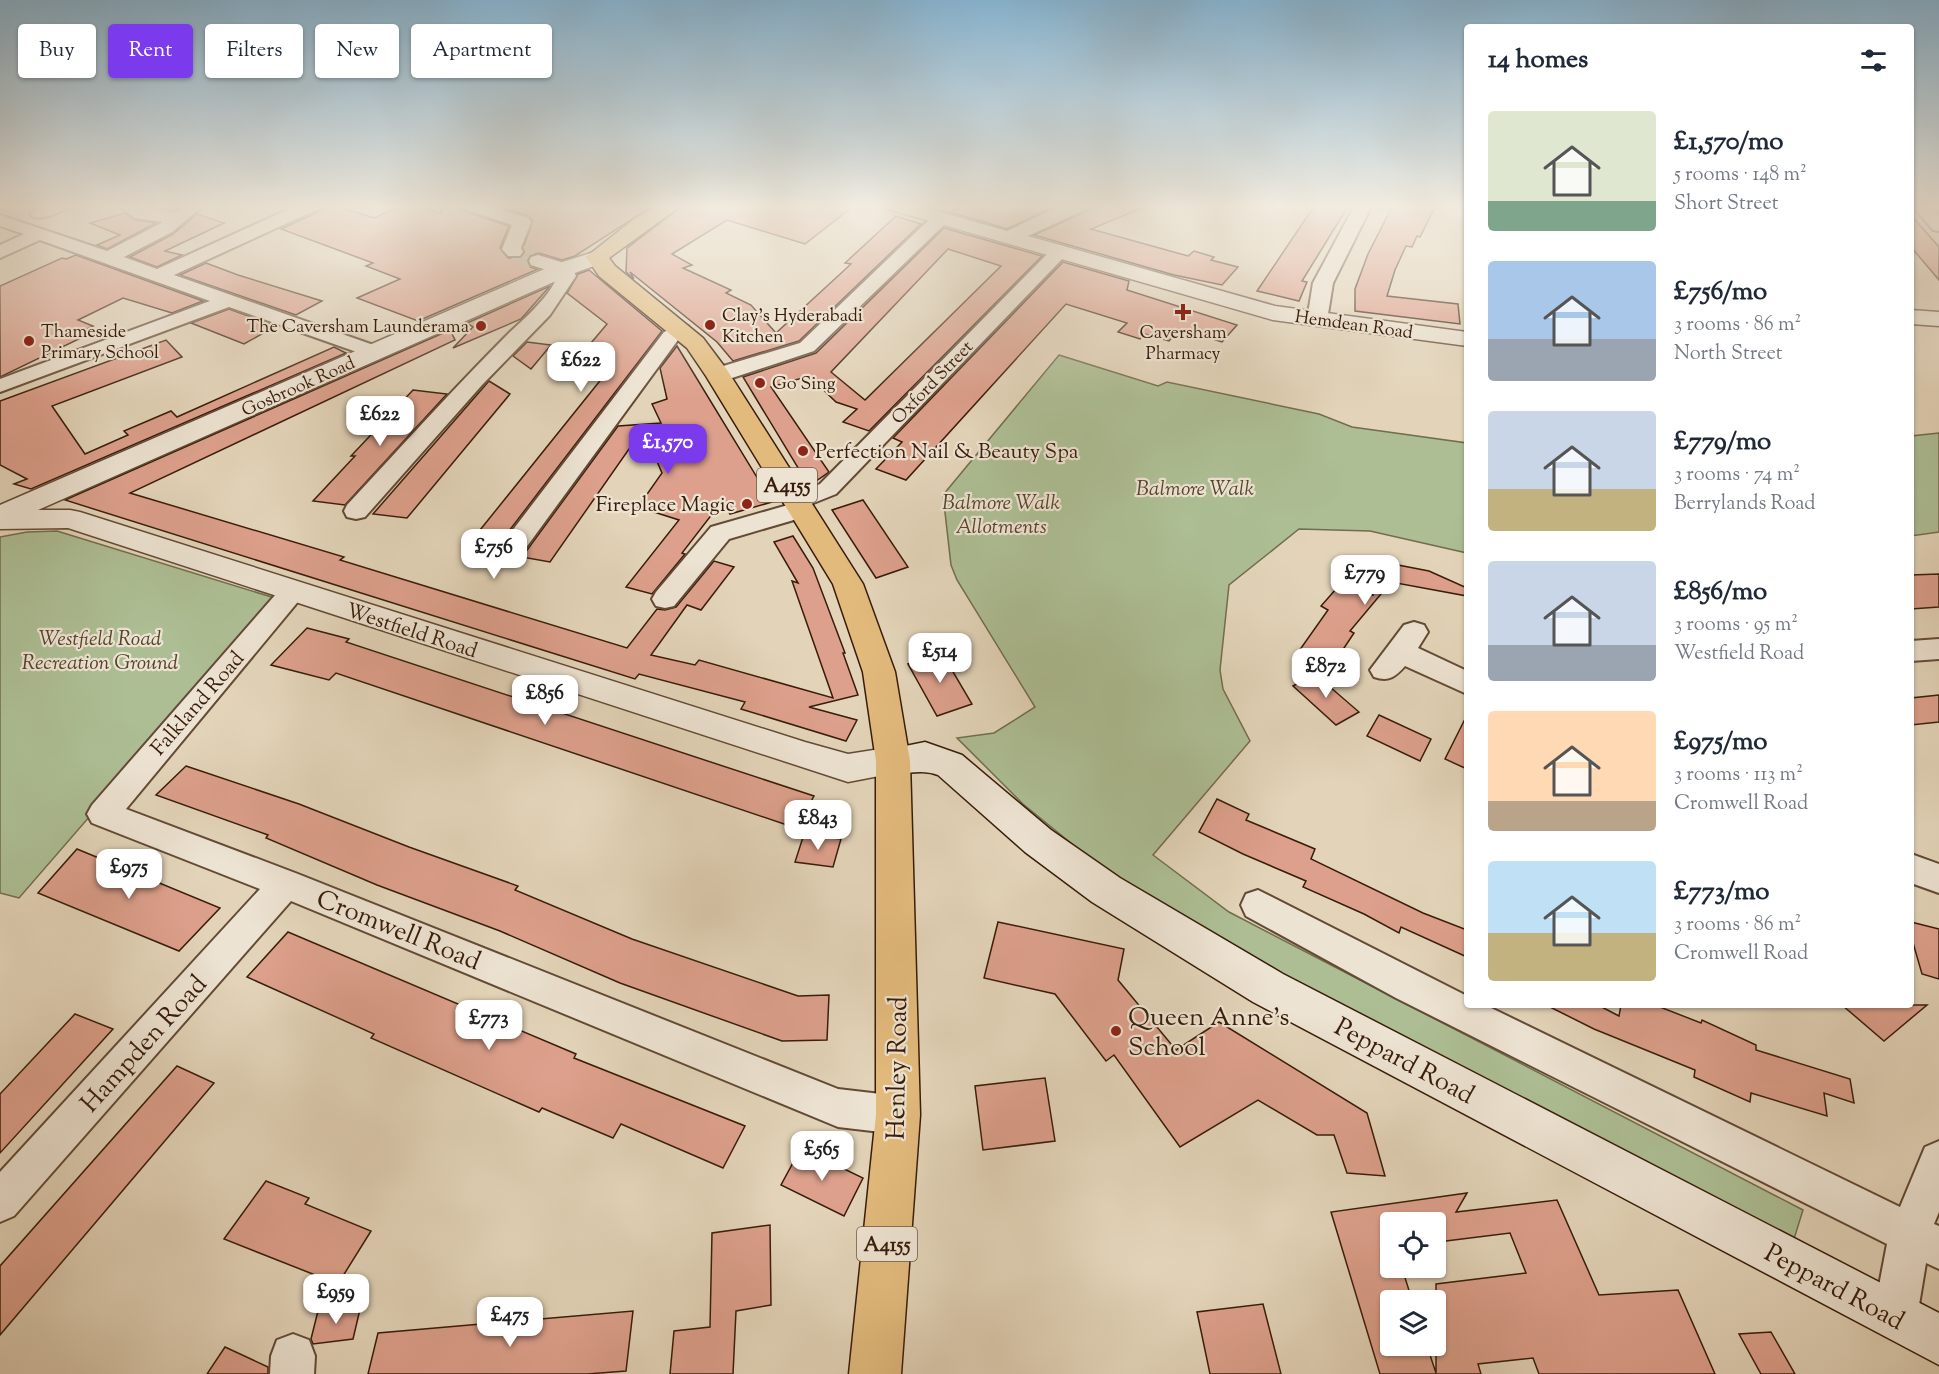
<!DOCTYPE html>
<meta charset="utf-8">
<style>
body{margin:0;font-family:"Sorts Mill Goudy",serif;background:#f2f2f3;color:#1f2937;height:100vh;display:flex;flex-direction:column;font-size:22px;white-space:nowrap}
*{box-sizing:border-box;margin:0}
p{font-size:20px;color:#747a83}
.icon{flex:none;width:33px;height:33px;fill:none;stroke:currentColor;stroke-width:2;stroke-linecap:round;stroke-linejoin:round}
.map{position:relative;flex:1;overflow:hidden}
.sheet{position:absolute;left:1464px;top:24px;width:450px;height:984px;display:flex;flex-direction:column;background:#fff;border-radius:6px;box-shadow:0 2px 4px #0004}
.sheet>*{flex:none}
.hud{position:absolute;left:18px;top:24px;width:570px;height:54px;display:flex;gap:12px}
.buttons{position:absolute;left:1380px;top:1212px;display:grid;gap:12px}
.buttons a{display:grid;place-items:center;width:66px;height:66px;border-radius:6px;background:#fff;box-shadow:0 2px 4px #0004;font-size:30px}
.price{position:absolute;translate:-50% -51px;padding:0 14px;border-radius:12px;background:#fff;color:#222;font-size:20px;line-height:39px;filter:drop-shadow(0 2px 3px #0008)}
.price::after{content:'';position:absolute;left:50%;top:36px;width:18px;height:14px;margin-left:-9px;background:inherit;clip-path:polygon(0 0,100% 0,50% 100%)}
.price.current{background:#7c3aed;color:#fff}
ul{padding:0;list-style:none}
li{display:flex;align-items:center;gap:18px;height:150px;padding:0 24px}
li span{display:grid;place-items:center;flex:none;width:168px;height:120px;border-radius:6px;color:#555}
li>.icon{margin-inline-start:auto}
span .icon{width:72px;height:72px;fill:#fffc;stroke-width:1}
li b{font-size:26px}
h2{display:flex;justify-content:space-between;align-items:center;height:72px;padding:0 24px;font-size:26px}
.chip{padding:0 21px;border-radius:6px;background:#fff;box-shadow:0 2px 4px #0004;font-size:21px;line-height:54px}
.chip.current{background:#7c3aed;color:#fff}
.map>svg:first-child{display:block}
.green{fill:#adbe94;stroke:#726d4e;stroke-width:1.5}
.building{fill:#dda08c;stroke:#381c09;stroke-width:1.5;fill-rule:evenodd}
.lines{fill:none;stroke-linecap:round;stroke-linejoin:round}
.minor-tunnel{stroke:#c1af96;stroke-width:20;stroke-dasharray:20 10;stroke-linecap:butt}
.minor-casing{stroke:#634a35;stroke-width:4}
.tertiary-casing{stroke:#634a35;stroke-width:3}
.secondary-casing{stroke:#381c09;stroke-width:3}
.primary-casing{stroke:#381c09;stroke-width:3}
.minor{fill:#ede3d2;fill-rule:evenodd}
.tertiary{fill:#ede3d2;fill-rule:evenodd}
.secondary{fill:#ede3d2;fill-rule:evenodd}
.primary{fill:#e2ba7c;fill-rule:evenodd}
.poi-dot{fill:#8f2418;stroke:#ede3d2;stroke-width:2}
.labels{text-anchor:middle;stroke-width:4.5;stroke-linejoin:round;paint-order:stroke}
.far-poi-label{font-size:18px;fill:#381c09;stroke:#ede3d2;text-anchor:start}
.far-street-label{font-size:18px;fill:#381c09;stroke:#ede3d2}
.shield{fill:#ede3d2;stroke:#6e5845;stroke-width:1.5}
.shield-label{font-size:20px;font-weight:bold;fill:#381c09}
.poi-label{font-size:21px;fill:#381c09;stroke:#ede3d2;text-anchor:start}
.park-label{font-size:21px;font-style:italic;fill:#55442c;stroke:#ede3d2}
.street-label{font-size:21px;fill:#381c09;stroke:#ede3d2}
.near-street-label{font-size:26px;fill:#381c09;stroke:#ede3d2}
.near-poi-label{font-size:26px;fill:#381c09;stroke:#ede3d2;text-anchor:start}
</style>
<div class="map">
<svg width="1939" height="1374" viewBox="0 0 1939 1374">
<rect width="100%" height="100%" fill="#e3d4b9"/>
<filter id="stains"><feTurbulence type="fractalNoise" baseFrequency=".00333" numOctaves="4"/><feColorMatrix values="0 0 0 0 .2 0 0 0 0 .09 0 0 0 0 .02 0 0 0 .5 -.17"/></filter>
<radialGradient id="worn" r=".72"><stop offset=".6" stop-color="#630" stop-opacity="0"/><stop offset="1" stop-color="#630" stop-opacity=".3"/></radialGradient>
<g class="green">
<polygon points="1059,355 1158,386 1167,382 1319,414 1352,427 1467,443 1467,553 1370,531 1299,529 1229,585 1220,670 1223,689 1250,741 1153,855 1229,912 1803,1210 1794,1239 1214,938 1120,883 1023,804 957,738 994,733 1035,707 957,580 951,565 943,495"/>
<polygon points="1939,433 1939,532 1911,536 1911,436"/>
<polygon points="57,531 278,599 19,898 0,893 0,537 27,532"/>
</g>
<g class="building">
<polygon points="333,205 374,218 402,205 414,205 441,213 443,205 460,205 463,211 509,226 500,248 508,258 520,258 525,253 523,248 533,221 529,216 494,205 654,205 575,256 562,260 539,253 530,255 527,262 530,267 538,269 418,321 357,298 400,279 366,266 373,263 281,229"/>
<polygon points="684,205 855,205 805,244 727,220 672,254 692,265 683,268 731,290 726,293 751,305 776,333 851,264 845,263 896,216 921,224 799,341 733,361 717,342 630,272 634,279 626,272 627,248"/>
<polygon points="962,205 1058,205 1007,229 950,212"/>
<polygon points="1091,205 1149,205 1091,229 1188,256 1194,251 1214,257 1211,260 1238,267 1222,285 1174,275 1034,235 1087,211"/>
<polygon points="1315,205 1349,205 1302,281 1307,282 1299,301 1257,291"/>
<polygon points="1393,205 1436,205 1420,237 1417,236 1412,247 1406,246 1395,270 1387,296 1458,304 1460,324 1355,311 1355,289 1368,254"/>
<polygon points="125,213 135,220 156,223 107,249 97,245 120,235 90,223"/>
<polygon points="197,214 224,223 165,251 182,255 157,267 130,257 173,234"/>
<polygon points="1911,215 1939,247 1939,280 1911,247"/>
<path d="M944,228L1042,256L869,431L843,422L857,409L836,402L809,376L771,387L829,472L809,486L743,377L816,353ZM948,249L1001,266L865,400L831,372Z"/>
<polygon points="76,255 203,301 172,313 123,298 78,320 93,326 79,333 85,336 0,377 0,286 62,258 66,259"/>
<polygon points="1063,262 1129,281 1127,290 1237,325 1222,342 1180,329 1169,341 1145,334 1140,339 1118,332 1127,323 1066,304 906,480 876,469 902,442 893,438"/>
<polygon points="206,263 238,275 322,301 296,315 180,275"/>
<polygon points="589,270 662,331 496,548 472,540 611,367 575,362 607,324 567,293 578,274"/>
<polygon points="550,286 521,319 453,348 473,327 467,323"/>
<polygon points="229,309 276,326 244,344 191,323"/>
<polygon points="450,330 455,340 130,493 344,557 340,560 627,648 657,609 665,610 676,607 714,561 734,567 701,610 687,605 651,655 695,665 699,660 833,698 792,581 798,583 774,542 793,536 813,568 845,653 843,653 858,695 809,707 857,720 846,741 741,709 745,702 639,674 635,679 65,500"/>
<polygon points="166,340 182,357 52,406 85,454 128,435 124,431 171,411 177,417 334,347 346,353 31,489 14,484 27,479 0,465 0,401"/>
<polygon points="527,342 551,345 531,369 513,356"/>
<polygon points="677,346 772,502 730,514 723,500 682,553 685,554 652,594 626,587 679,520 638,507 662,473 643,429 550,562 522,557 618,426 661,423 652,404 667,399 660,368"/>
<polygon points="489,381 510,394 407,518 373,514"/>
<polygon points="413,390 447,394 345,505 313,501 355,456 351,456"/>
<polygon points="863,500 908,567 876,578 832,510"/>
<polygon points="1367,559 1429,571 1467,588 1467,596 1391,582 1350,631 1354,633 1332,666 1299,651 1328,610 1321,606 1344,580 1373,595 1374,579 1363,577"/>
<polygon points="1939,574 1939,607 1911,609 1911,575"/>
<polygon points="307,628 349,639 346,642 814,796 796,828 336,673 329,680 271,665"/>
<polygon points="942,653 972,704 937,716 908,664"/>
<polygon points="1315,674 1359,712 1336,725 1293,686"/>
<polygon points="1939,695 1939,722 1911,725 1911,698"/>
<polygon points="1379,715 1431,739 1420,761 1367,736"/>
<polygon points="1467,715 1467,769 1445,759"/>
<polygon points="186,766 299,804 409,847 518,886 515,890 632,939 798,996 829,995 827,1040 782,1041 620,983 500,931 377,885 266,838 268,835 156,795"/>
<polygon points="1217,799 1249,814 1246,820 1315,849 1311,859 1423,913 1467,930 1467,957 1401,927 1399,933 1364,914 1303,887 1306,881 1243,854 1199,832"/>
<polygon points="804,834 841,839 833,867 795,862"/>
<polygon points="77,849 220,908 179,951 38,893"/>
<polygon points="998,922 1124,949 1118,980 1176,1050 1219,1022 1367,1113 1385,1176 1347,1173 1334,1135 1317,1135 1258,1100 1180,1147 1114,1055 1106,1061 1055,994 984,978"/>
<polygon points="1911,922 1939,929 1939,979 1922,974 1911,936"/>
<polygon points="288,932 576,1054 574,1058 745,1126 723,1168 621,1124 613,1138 542,1108 539,1112 371,1038 374,1034 247,977"/>
<polygon points="1546,1005 1598,1005 1619,1016 1621,1005 1655,1005 1701,1023 1702,1020 1756,1045 1756,1050 1850,1079 1854,1103 1824,1093 1827,1116 1751,1093 1750,1102 1694,1077 1695,1070 1594,1029"/>
<polygon points="1842,1005 1927,1005 1884,1041"/>
<polygon points="75,1014 113,1029 0,1153 0,1094"/>
<polygon points="177,1066 214,1083 0,1335 0,1266"/>
<polygon points="1045,1078 1055,1141 983,1150 975,1086"/>
<polygon points="801,1148 863,1178 844,1216 781,1185"/>
<polygon points="266,1181 309,1198 305,1204 371,1231 338,1284 224,1239"/>
<path d="M1467,1193L1456,1212L1557,1200L1599,1295L1678,1290L1715,1374H1539L1533,1358L1478,1364L1481,1374H1380L1331,1212ZM1390,1222H1436V1247L1438,1242L1510,1233L1526,1273L1436,1284V1373L1427,1346H1390V1300H1412L1402,1268H1390Z"/>
<polygon points="770,1225 771,1305 736,1311 733,1374 670,1374 674,1331 710,1327 712,1233"/>
<polygon points="1263,1304 1281,1374 1210,1374 1197,1312"/>
<polygon points="361,1305 353,1339 313,1344 311,1339 318,1311"/>
<polygon points="633,1311 626,1371 587,1374 368,1374 378,1333"/>
<polygon points="1771,1332 1795,1374 1761,1374 1739,1334"/>
<polygon points="225,1347 268,1367 268,1374 207,1374"/>
</g>
<g class="lines">
<polyline class="minor-tunnel" points="514,252 538,261"/>
<g class="minor-casing">
<g id="minor">
<path d="M45,205H69C61,213 44,219 33,217L30,213Z"/>
<path d="M118,205C138,204 155,210 175,212L185,205H204L172,232L124,257L157,269L298,205H320L318,209L174,275L382,348L385,352L382,356H368L229,307L0,392V379L210,301L40,240L0,258V245L24,234L0,226V215L107,251L163,222L135,218Z"/>
<polygon points="462,205 487,205 528,218 531,222 521,248 523,252 520,256 508,256 502,249 512,225 464,209"/>
<polygon points="1355,205 1372,205 1333,283 1327,320 1324,324 1310,324 1307,320 1313,283"/>
<polygon points="1912,205 1929,205 1939,215 1939,231 1933,230"/>
<polygon points="941,213 947,214 950,218 947,222 814,351 726,380 710,380 707,375 710,370 800,343 935,214"/>
<polygon points="1060,245 1066,247 1069,251 1066,255 836,494 811,504 814,509 811,515 729,539 674,606 665,608 656,606 652,599 656,592 711,527 788,505 785,501 788,496 820,484 1054,247"/>
<path d="M538,255L571,265L576,276L550,315L482,385L365,517L356,519L347,517L344,511L347,505C401,447 454,388 510,332C521,322 560,287 556,273L531,265L529,261L531,257Z"/>
<polygon points="681,324 688,326 691,330 678,340 517,560 508,563 499,560 495,554 499,548 664,332"/>
<polygon points="292,583 301,586 305,592 301,598 126,809 298,874 838,1089 898,1096 912,1101 917,1115 912,1129 898,1134 838,1127 291,901 14,1216 0,1222 0,1172 260,889 92,823 87,814 92,805 283,586"/>
<path d="M1414,622L1424,625L1428,632L1418,648L1467,671V694L1405,666C1395,677 1389,682 1374,677L1370,670L1404,625Z"/>
<polygon points="1939,639 1939,659 1911,661 1911,641"/>
<polygon points="1911,854 1939,864 1939,893 1911,883"/>
<polygon points="1258,890 1467,996 1467,1005 1485,1005 1900,1207 1925,1147 1939,1141 1939,1212 1934,1224 1939,1226 1939,1269 1926,1263 1917,1317 1910,1332 1895,1339 1880,1332 1873,1317 1887,1244 1396,998 1246,916 1241,905 1246,894"/>
<polygon points="293,1334 309,1340 315,1356 314,1374 270,1374 271,1356 277,1340"/>
</g>
</g>
<g class="tertiary-casing">
<g id="tertiary">
<polygon points="885,205 916,205 1007,231 1063,205 1089,205 1086,209 1028,236 1275,306 1467,332 1467,346 1273,320 888,209"/>
<polygon points="597,251 605,252 608,257 605,262 572,274 38,510 70,510 80,512 805,742 848,754 893,747 905,751 910,761 905,771 848,782 68,528 0,529 0,505 556,264"/>
<polygon points="1911,310 1939,312 1939,326 1911,324"/>
</g>
</g>
<g class="secondary-casing">
<path id="secondary" d="M925,742L962,755L1051,830L1120,878L1283,974L1939,1313V1365L1253,1002L1092,902L1025,852L938,775C917,767 901,778 881,771L876,761L881,751Z"/>
</g>
<g class="primary-casing">
<polygon id="primary" points="658,205 682,205 609,258 615,266 703,338 727,370 863,584 895,672 910,761 920,1115 901,1374 849,1374 876,1115 876,761 863,672 833,584 706,376 687,348 599,276 586,257 633,220"/>
</g>
<use href="#minor" class="minor"/>
<use href="#tertiary" class="tertiary"/>
<use href="#secondary" class="secondary"/>
<use href="#primary" class="primary"/>
</g>
<linearGradient id="sky" x2="0" y2="1"><stop stop-color="#87b5d3"/><stop offset="0.52" stop-color="#f2ece0"/><stop offset="1" stop-color="#f2ece0" stop-opacity="0"/></linearGradient>
<rect width="1939" height="397" fill="url(#sky)"/>
<g class="poi-dot">
<path d="M1180 303h6v6h6v6h-6v6h-6v-6h-6v-6h6z"/>
<circle cx="710" cy="325" r="6"/>
<circle cx="481" cy="326" r="6"/>
<circle cx="29" cy="341" r="6"/>
<circle cx="760" cy="383" r="6"/>
<circle cx="803" cy="451" r="6"/>
<circle cx="747" cy="504" r="6"/>
<circle cx="1116" cy="1031" r="6"/>
</g>
<g class="labels">
<g class="far-poi-label">
<text x="722" y="321">Clay's Hyderabadi<tspan x="722" dy="21">Kitchen</tspan></text>
<text x="469" y="332" text-anchor="end">The Caversham Launderama</text>
<text x="41" y="337">Thameside<tspan x="41" dy="21">Primary School</tspan></text>
<text x="1183" y="338" text-anchor="middle">Caversham<tspan x="1183" dy="21">Pharmacy</tspan></text>
<text x="772" y="389">Go Sing</text>
</g>
<g class="far-street-label">
<text transform="translate(1354 324) rotate(8)" y="6">Hemdean Road</text>
<text transform="translate(932 382) rotate(-46)" y="6">Oxford Street</text>
<text transform="translate(298 386) rotate(-24)" y="6">Gosbrook Road</text>
</g>
<g class="shield">
<rect x="757" y="468" width="60" height="34" rx="4.5"/>
<rect x="857" y="1227" width="60" height="34" rx="4.5"/>
</g>
<g class="shield-label">
<text x="787" y="492">A4155</text>
<text x="887" y="1251">A4155</text>
</g>
<g class="poi-label">
<text x="815" y="458">Perfection Nail &amp; Beauty Spa</text>
<text x="735" y="511" text-anchor="end">Fireplace Magic</text>
</g>
<g class="park-label">
<text x="1195" y="495">Balmore Walk</text>
<text x="1001" y="509">Balmore Walk<tspan x="1001" dy="24">Allotments</tspan></text>
<text x="100" y="645">Westfield Road<tspan x="100" dy="24">Recreation Ground</tspan></text>
</g>
<g class="street-label">
<text transform="translate(412 630) rotate(18)" y="7">Westfield Road</text>
<text transform="translate(197 703) rotate(-49)" y="7">Falkland Road</text>
</g>
<g class="near-street-label">
<text transform="translate(399 929) rotate(22)" y="9">Cromwell Road</text>
<text transform="translate(143 1043) rotate(-48)" y="9">Hampden Road</text>
<text transform="translate(1405 1060) rotate(28)" y="9">Peppard Road</text>
<text transform="translate(896 1068) rotate(-89)" y="9">Henley Road</text>
<text transform="translate(1835 1286) rotate(28)" y="9">Peppard Road</text>
</g>
<g class="near-poi-label">
<text x="1128" y="1025">Queen Anne's<tspan x="1128" dy="30">School</tspan></text>
</g>
</g>
<rect width="100%" height="100%" filter="url(#stains)"/>
<rect width="100%" height="100%" fill="url(#worn)"/>
</svg>
<div class="buttons">
<a><svg class="icon" aria-label="locate" viewBox="0 0 24 24"><circle cx="12" cy="12" r="6"/><path d="M12 2v4M12 18v4M2 12h4M18 12h4"/></svg></a>
<a><svg class="icon" aria-label="layers" viewBox="0 0 24 24"><path d="M12 4l9 5-9 5-9-5zM3 14l9 5 9-5"/></svg></a>
</div>
<b class="price" style="left:581px;top:393px">£622</b>
<b class="price" style="left:380px;top:447px">£622</b>
<b class="price current" style="left:668px;top:475px">£1,570</b>
<b class="price" style="left:494px;top:580px">£756</b>
<b class="price" style="left:1365px;top:606px">£779</b>
<b class="price" style="left:940px;top:684px">£514</b>
<b class="price" style="left:1326px;top:699px">£872</b>
<b class="price" style="left:545px;top:726px">£856</b>
<b class="price" style="left:818px;top:851px">£843</b>
<b class="price" style="left:129px;top:900px">£975</b>
<b class="price" style="left:489px;top:1051px">£773</b>
<b class="price" style="left:822px;top:1182px">£565</b>
<b class="price" style="left:336px;top:1325px">£959</b>
<b class="price" style="left:510px;top:1348px">£475</b>
<div class="hud">
<a class="chip">Buy</a>
<a class="chip current">Rent</a>
<a class="chip">Filters</a>
<a class="chip">New</a>
<a class="chip">Apartment</a>
</div>
<section class="sheet">
<h2>14 homes<svg class="icon" aria-label="filters" viewBox="0 0 24 24"><path d="M4 7h16M4 17h16"/><circle cx="9" cy="7" r="2"/><circle cx="15" cy="17" r="2"/></svg></h2>
<ul>
<li><span style="background:linear-gradient(#dfe7d0 75%,#7fa58c 0)"><svg class="icon" aria-label="home" viewBox="0 0 24 24"><path d="M3 11l9-7 9 7M6 9v11h12V9"/></svg></span><div><b>£1,570/mo</b><p>5 rooms · 148 m²</p><p>Short Street</p></div></li>
<li><span style="background:linear-gradient(#a9c7e8 65%,#9aa5b1 0)"><svg class="icon" aria-label="home" viewBox="0 0 24 24"><path d="M3 11l9-7 9 7M6 9v11h12V9"/></svg></span><div><b>£756/mo</b><p>3 rooms · 86 m²</p><p>North Street</p></div></li>
<li><span style="background:linear-gradient(#c9d6e8 65%,#c2b280 0)"><svg class="icon" aria-label="home" viewBox="0 0 24 24"><path d="M3 11l9-7 9 7M6 9v11h12V9"/></svg></span><div><b>£779/mo</b><p>3 rooms · 74 m²</p><p>Berrylands Road</p></div></li>
<li><span style="background:linear-gradient(#c9d6e8 70%,#9aa5b1 0)"><svg class="icon" aria-label="home" viewBox="0 0 24 24"><path d="M3 11l9-7 9 7M6 9v11h12V9"/></svg></span><div><b>£856/mo</b><p>3 rooms · 95 m²</p><p>Westfield Road</p></div></li>
<li><span style="background:linear-gradient(#ffd9b3 75%,#b9a48a 0)"><svg class="icon" aria-label="home" viewBox="0 0 24 24"><path d="M3 11l9-7 9 7M6 9v11h12V9"/></svg></span><div><b>£975/mo</b><p>3 rooms · 113 m²</p><p>Cromwell Road</p></div></li>
<li><span style="background:linear-gradient(#bfe0f5 60%,#c2b280 0)"><svg class="icon" aria-label="home" viewBox="0 0 24 24"><path d="M3 11l9-7 9 7M6 9v11h12V9"/></svg></span><div><b>£773/mo</b><p>3 rooms · 86 m²</p><p>Cromwell Road</p></div></li>
</ul>
</section>
</div>
